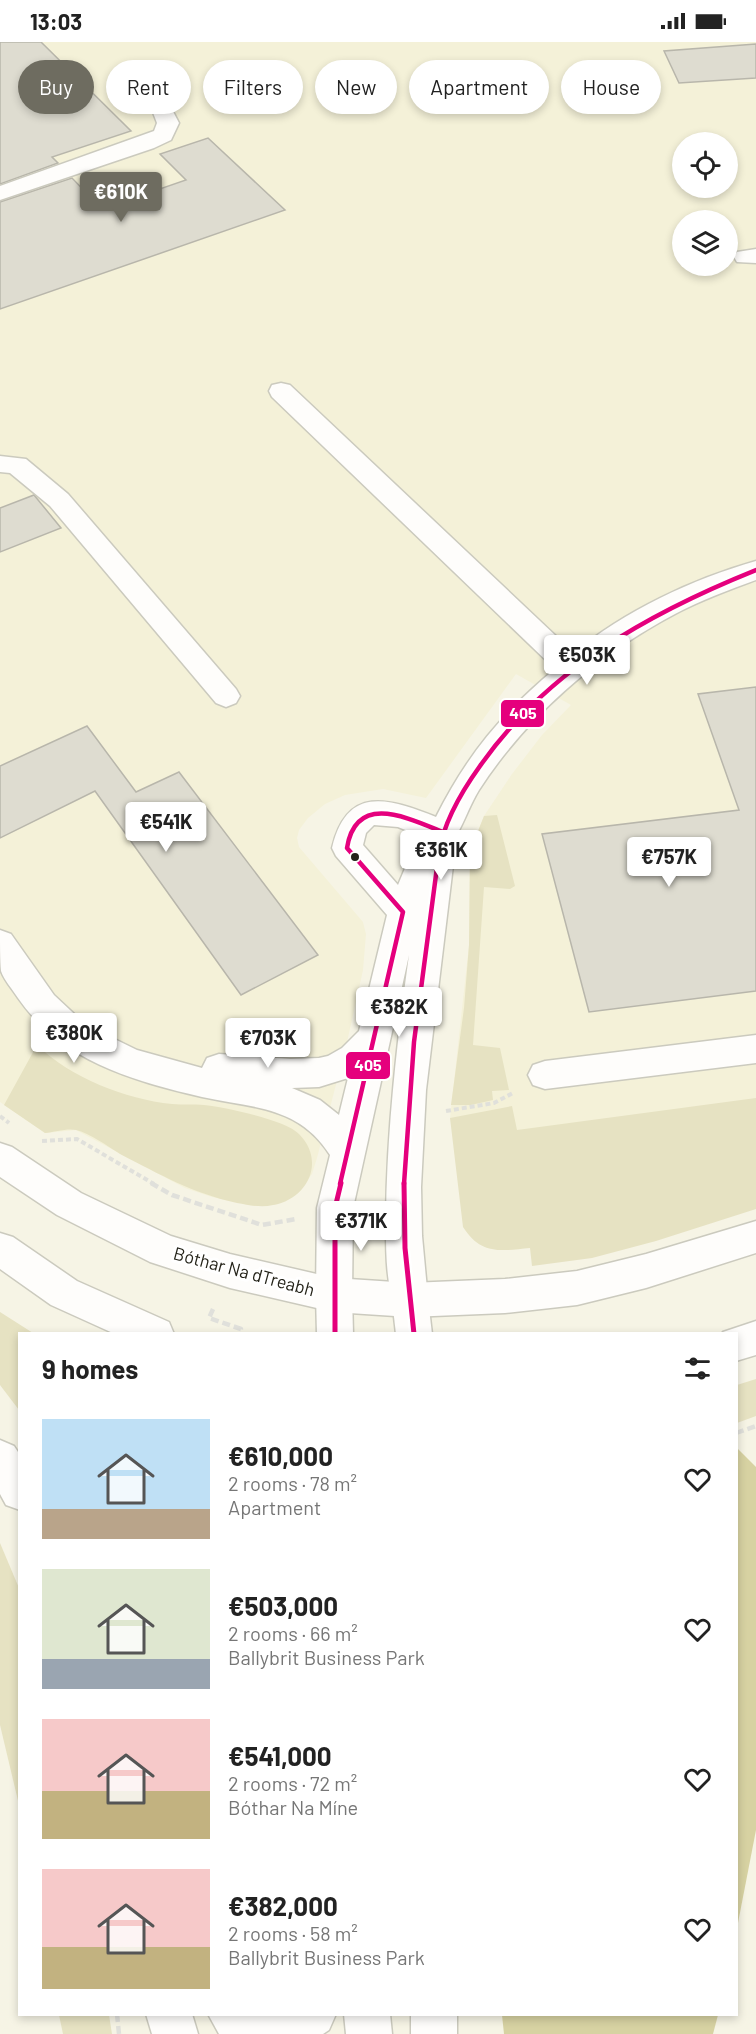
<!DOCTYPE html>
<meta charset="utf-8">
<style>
body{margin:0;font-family:Barlow,sans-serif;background:#f6f6f6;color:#222;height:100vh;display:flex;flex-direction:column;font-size:22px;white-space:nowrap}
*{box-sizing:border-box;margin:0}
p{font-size:20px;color:#767676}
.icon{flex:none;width:33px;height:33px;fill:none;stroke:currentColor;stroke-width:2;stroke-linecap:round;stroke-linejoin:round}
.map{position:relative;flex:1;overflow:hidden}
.panel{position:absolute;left:18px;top:1290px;width:720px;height:684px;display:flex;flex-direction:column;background:#fff;border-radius:0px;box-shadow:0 3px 9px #0003}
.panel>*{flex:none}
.banner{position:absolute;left:18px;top:18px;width:720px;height:54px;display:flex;gap:12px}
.tools{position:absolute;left:672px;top:90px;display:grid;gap:12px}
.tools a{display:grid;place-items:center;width:66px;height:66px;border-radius:50%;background:#fff;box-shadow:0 3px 9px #0003;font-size:30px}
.price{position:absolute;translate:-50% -51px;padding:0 14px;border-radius:6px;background:#fff;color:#222;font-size:20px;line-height:39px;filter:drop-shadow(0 2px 3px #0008)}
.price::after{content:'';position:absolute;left:50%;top:36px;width:18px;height:14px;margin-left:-9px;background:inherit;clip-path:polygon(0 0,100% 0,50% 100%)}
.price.selected{background:#6e6c60;color:#fff}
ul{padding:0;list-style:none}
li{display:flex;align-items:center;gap:18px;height:150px;padding:0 24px}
li span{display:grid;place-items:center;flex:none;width:168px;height:120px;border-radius:0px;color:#555}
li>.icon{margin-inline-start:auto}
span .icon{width:72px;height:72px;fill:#fffc;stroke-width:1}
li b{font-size:26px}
h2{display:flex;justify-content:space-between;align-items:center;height:72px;padding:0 24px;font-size:26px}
.chip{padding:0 21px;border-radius:27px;background:#fff;box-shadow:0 3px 9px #0003;font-size:21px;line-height:54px}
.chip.selected{background:#6e6c60;color:#fff}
.status{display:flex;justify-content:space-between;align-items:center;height:42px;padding:0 30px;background:#fff;direction:ltr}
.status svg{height:16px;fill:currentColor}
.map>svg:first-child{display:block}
.built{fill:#f4f1d8;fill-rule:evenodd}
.green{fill:#e6e2c2}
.forest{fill:#d7d2a2}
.building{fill:#dedcd0;stroke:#b8b6ab;stroke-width:1.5}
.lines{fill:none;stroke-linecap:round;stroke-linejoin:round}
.minor-casing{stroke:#cbcabe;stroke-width:3}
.major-casing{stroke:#cbcabe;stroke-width:3}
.highway-casing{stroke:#cbcabe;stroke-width:3}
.path-far1{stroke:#e0e0db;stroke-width:4;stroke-dasharray:5 3;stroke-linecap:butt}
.path{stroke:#e0e0db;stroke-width:4.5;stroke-dasharray:8 4;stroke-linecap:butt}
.minor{fill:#fefdfb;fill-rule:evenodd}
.major{fill:#fefdfb;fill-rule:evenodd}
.highway{fill:#fefdfb;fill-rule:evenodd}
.bus-1-far1-casing{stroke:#fff;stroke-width:9}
.bus-1-casing{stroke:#fff;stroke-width:10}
.bus-1-far1{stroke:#e5007d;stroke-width:4.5}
.bus-1{stroke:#e5007d;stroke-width:5}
.bus-dot{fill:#242319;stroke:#fff;stroke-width:2}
.labels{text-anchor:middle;stroke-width:6;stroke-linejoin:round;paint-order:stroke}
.street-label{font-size:18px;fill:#242319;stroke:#fff}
.line-badge{stroke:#fff;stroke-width:2}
.badge-label{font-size:16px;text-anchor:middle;font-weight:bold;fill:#fff}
</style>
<div class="status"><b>13:03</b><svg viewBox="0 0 49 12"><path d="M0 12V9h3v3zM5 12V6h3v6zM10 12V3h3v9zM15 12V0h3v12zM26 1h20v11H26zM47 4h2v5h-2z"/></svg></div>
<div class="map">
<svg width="756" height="1992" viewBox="0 0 756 1992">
<rect width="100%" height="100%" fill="#f6f4e5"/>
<path class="built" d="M0,0H756V1123L470,1115L450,1076L469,903L470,809L484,774L512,732L542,693L571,663L516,632L426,756L383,747L345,753L325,762L308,776L299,788L297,796L299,805L363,880L366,892L363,928L347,1000L317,1116L312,1132L301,1147L289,1157L274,1163L254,1164L212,1155L185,1146L76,1088L45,1091L0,1060ZM682,100H728V146H682ZM682,178H728V224H682Z"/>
<g class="green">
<polygon points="497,773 515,844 510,847 484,845 473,1003 500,1006 509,1048 492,1049 493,1058 471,1063 451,1063 464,966 469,903 470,809 484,774"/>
<path d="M37,1003C71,1036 125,1057 172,1062C183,1063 194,1062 204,1063C224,1065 286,1078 299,1092C326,1119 308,1157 273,1163C261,1166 249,1163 237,1161C192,1151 161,1133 120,1112C109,1105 89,1091 76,1088C68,1086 54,1090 45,1091L4,1063Z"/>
<path d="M756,1056V1167L656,1199L592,1216L532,1224L530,1206C500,1209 481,1213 463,1185L450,1076L512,1064L517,1088Z"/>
<polygon points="0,1270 33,1291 20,1292 19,1368 0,1343"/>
<polygon points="756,1337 756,1374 737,1381 737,1343"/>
<polygon points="0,1501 19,1546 19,1763 0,1683"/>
<polygon points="59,1973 109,1973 112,1992 63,1992"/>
</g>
<g class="forest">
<polygon points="737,1406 756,1425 756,1788 737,1886"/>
<polygon points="502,1973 502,1972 718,1973 713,1992 504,1992"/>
</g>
<g class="building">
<polygon points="0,0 41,0 131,89 52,115 58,121 0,142"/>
<polygon points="756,2 756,36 679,41 664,9"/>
<polygon points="208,96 285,168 0,267 0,160 72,136 102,167 186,138 160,112"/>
<polygon points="34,453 61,486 0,510 0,466"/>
<polygon points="756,645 756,949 589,970 542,792 739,768 698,652"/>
<polygon points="87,684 136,750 179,730 318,913 241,953 95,749 0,796 0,724"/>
</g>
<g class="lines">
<g class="minor-casing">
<g id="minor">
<polygon points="159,54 166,56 179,81 171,98 154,106 0,158 0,144 154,89 157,81 149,60 152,56"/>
<polygon points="756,207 756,221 737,220 734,215 737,210"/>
<path d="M281,341L290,343L574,611C624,569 693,537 756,519V538C729,548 701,558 675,572C599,612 526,675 479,748C469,764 463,784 452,801L455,807L426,1048L421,1145L422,1194L428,1258L423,1270L410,1275L397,1270C385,1242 386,1205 386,1175C387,1087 397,1000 409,913L353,1166L352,1253L347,1265L334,1270L321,1265L316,1253L317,1166L330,1113C299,1064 253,1066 202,1055C130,1038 62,1019 18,956C13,948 4,938 1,929C0,918 0,900 0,888L11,892L54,953L86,983L137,1008L202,1026L207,1016L219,1012L291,1017L319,1016L328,1014L342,1006L359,989L387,873L336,814L332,806C347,743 388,756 436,775C467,713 502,671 555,627L272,355L269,349L272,343ZM374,783L398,785L423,795L411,812L398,843L363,803L366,791ZM348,1036L339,1073L320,1058L292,1046L319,1045Z"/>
<polygon points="0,414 26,417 68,452 236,647 240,654 236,661 226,665 216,661 50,464 10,431 0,430"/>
<polygon points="756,993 756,1021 545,1047 533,1043 528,1033 533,1023 545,1019"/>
</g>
</g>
<g class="major-casing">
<g id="major">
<polygon points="334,1236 347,1241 352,1253 353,1292 317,1292 316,1253 321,1241"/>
<polygon points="410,1241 423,1246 428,1258 432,1292 396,1292 392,1258 397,1246"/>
<polygon points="0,1398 14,1404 20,1413 20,1468 6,1463 0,1452"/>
<polygon points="146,1972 192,1972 198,1992 152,1992"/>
<polygon points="208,1972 336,1972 329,1988 323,1992 219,1992"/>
<polygon points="344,1972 390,1972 392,1992 346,1992"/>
<rect x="411" y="1972" width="46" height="20"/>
</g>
</g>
<g class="highway-casing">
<g id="highway">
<polygon points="0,1101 12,1105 81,1151 171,1194 230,1212 334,1236 410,1241 505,1237 577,1229 646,1212 756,1179 756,1211 646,1246 577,1263 505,1271 410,1275 334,1270 230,1246 150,1220 57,1173 0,1135"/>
<polygon points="0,1191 13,1195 77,1239 169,1280 174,1292 115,1292 51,1263 0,1227"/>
<polygon points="756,1279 756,1313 736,1319 736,1292 722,1292 723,1290"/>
</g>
</g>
<g class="path-far1">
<polyline points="446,1069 494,1061 513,1051"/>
<polyline points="0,1074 9,1081"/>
<polyline points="42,1099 77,1097 154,1142"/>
</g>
<g class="path">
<polyline points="151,1141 172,1153 262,1183 296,1177"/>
<polyline points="213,1267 209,1276 241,1287 240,1292"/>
<polyline points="736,1391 756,1384"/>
<polyline points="117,1972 119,1992"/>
</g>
<use href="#minor" class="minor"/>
<use href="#major" class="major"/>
<use href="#highway" class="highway"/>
<g class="bus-1-far1-casing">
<g id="bus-1-far1">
<path d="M340,1142L403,870L347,806C356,750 408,776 443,790"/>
<path d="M404,1142L414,1000L439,810C444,779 462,749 480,724C548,627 649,571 756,528"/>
</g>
</g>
<g class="bus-1-casing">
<g id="bus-1">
<polyline points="404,1141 405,1206 414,1292"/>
<polyline points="335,1292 335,1166 341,1141"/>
</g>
</g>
<use href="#bus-1-far1" class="bus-1-far1"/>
<use href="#bus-1" class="bus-1"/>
</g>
<circle class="bus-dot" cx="355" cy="815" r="5"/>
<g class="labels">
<g class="street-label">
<text transform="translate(244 1230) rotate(15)" y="6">Bóthar Na dTreabh</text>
</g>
</g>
<g class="line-badge">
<rect x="500" y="657" width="45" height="29" rx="6" fill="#e5007d"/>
<rect x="345" y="1009" width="46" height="29" rx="6" fill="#e5007d"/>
</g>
<g class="badge-label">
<text x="523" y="677">405</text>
<text x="368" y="1029">405</text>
</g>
</svg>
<div class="tools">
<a><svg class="icon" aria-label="locate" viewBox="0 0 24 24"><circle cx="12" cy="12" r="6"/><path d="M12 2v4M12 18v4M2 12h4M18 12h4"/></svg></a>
<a><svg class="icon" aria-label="layers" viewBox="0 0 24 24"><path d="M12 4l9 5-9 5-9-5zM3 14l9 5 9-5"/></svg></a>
</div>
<b class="price selected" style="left:121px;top:181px">€610K</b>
<b class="price" style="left:587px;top:644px">€503K</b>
<b class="price" style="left:166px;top:811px">€541K</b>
<b class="price" style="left:441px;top:839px">€361K</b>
<b class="price" style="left:669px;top:846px">€757K</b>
<b class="price" style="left:399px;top:996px">€382K</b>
<b class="price" style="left:74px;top:1022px">€380K</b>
<b class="price" style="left:268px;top:1027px">€703K</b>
<b class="price" style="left:361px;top:1210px">€371K</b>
<div class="banner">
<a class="chip selected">Buy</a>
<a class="chip">Rent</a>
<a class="chip">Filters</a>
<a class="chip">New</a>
<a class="chip">Apartment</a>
<a class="chip">House</a>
</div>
<section class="panel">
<h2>9 homes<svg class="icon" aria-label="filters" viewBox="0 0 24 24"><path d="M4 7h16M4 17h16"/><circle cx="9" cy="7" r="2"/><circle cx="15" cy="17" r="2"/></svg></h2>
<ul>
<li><span style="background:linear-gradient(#bfe0f5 75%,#b9a48a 0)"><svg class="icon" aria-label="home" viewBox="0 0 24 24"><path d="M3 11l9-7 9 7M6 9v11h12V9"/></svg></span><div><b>€610,000</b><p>2 rooms · 78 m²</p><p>Apartment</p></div><svg class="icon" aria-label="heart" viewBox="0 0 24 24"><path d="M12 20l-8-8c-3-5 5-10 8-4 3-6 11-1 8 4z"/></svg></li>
<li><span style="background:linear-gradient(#dfe7d0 75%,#9aa5b1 0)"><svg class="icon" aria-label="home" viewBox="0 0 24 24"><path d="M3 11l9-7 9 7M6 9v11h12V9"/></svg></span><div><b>€503,000</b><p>2 rooms · 66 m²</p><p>Ballybrit Business Park</p></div><svg class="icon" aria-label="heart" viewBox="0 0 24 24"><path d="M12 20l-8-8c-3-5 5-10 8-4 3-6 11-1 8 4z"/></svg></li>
<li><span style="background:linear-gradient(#f6c9c9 60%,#c2b280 0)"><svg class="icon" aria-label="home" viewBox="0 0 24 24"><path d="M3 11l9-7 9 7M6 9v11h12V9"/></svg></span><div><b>€541,000</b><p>2 rooms · 72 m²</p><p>Bóthar Na Míne</p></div><svg class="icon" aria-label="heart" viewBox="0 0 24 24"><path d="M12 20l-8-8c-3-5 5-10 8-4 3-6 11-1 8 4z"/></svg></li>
<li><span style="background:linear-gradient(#f6c9c9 65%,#c2b280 0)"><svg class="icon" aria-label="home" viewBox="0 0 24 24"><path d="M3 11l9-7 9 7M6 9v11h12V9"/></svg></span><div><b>€382,000</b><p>2 rooms · 58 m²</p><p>Ballybrit Business Park</p></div><svg class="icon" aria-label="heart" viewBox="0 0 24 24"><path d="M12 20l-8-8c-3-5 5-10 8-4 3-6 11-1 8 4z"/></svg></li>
</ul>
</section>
</div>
